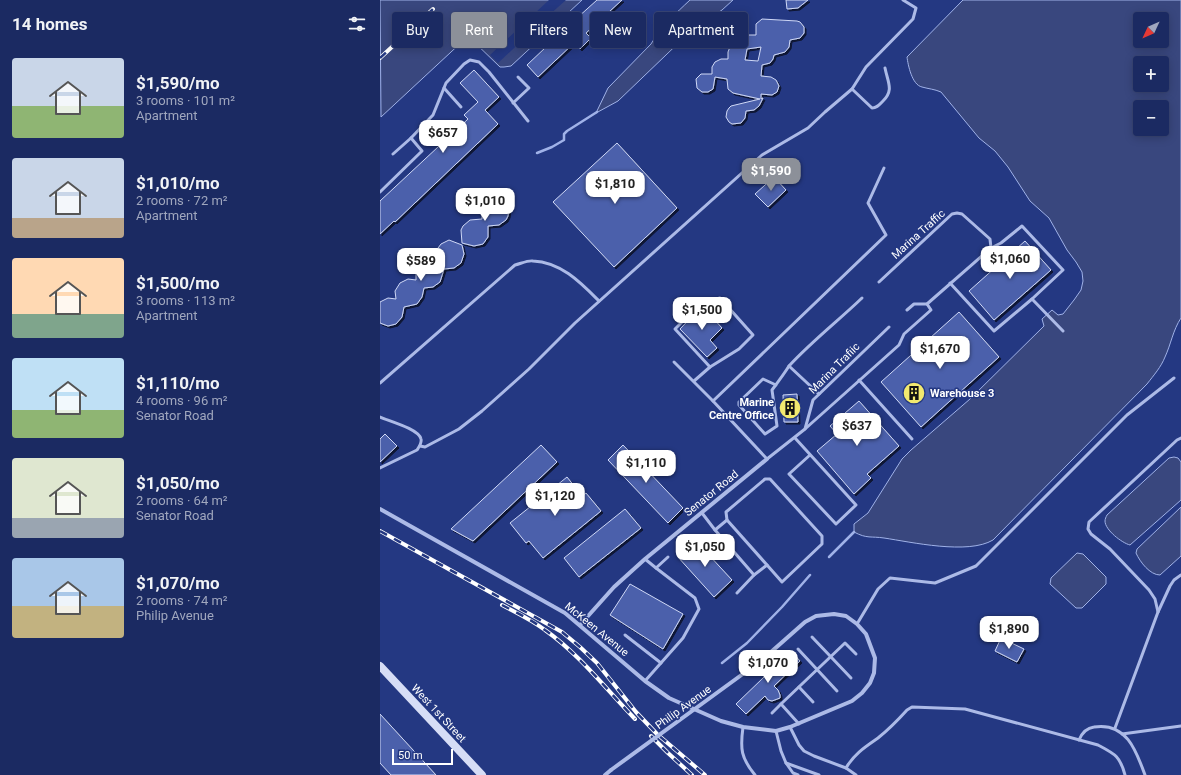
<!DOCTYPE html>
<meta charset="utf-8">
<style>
body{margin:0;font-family:Roboto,sans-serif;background:#243268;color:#f1f3f6;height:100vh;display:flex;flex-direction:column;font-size:15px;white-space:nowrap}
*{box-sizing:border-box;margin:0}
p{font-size:13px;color:#a0a7be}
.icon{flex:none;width:22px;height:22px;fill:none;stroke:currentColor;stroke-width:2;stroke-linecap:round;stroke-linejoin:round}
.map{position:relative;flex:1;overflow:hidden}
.side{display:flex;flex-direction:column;background:#1b2a62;width:380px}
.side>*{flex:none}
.guide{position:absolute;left:12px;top:12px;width:380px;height:36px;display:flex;gap:8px}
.needle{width:26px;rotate:226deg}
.buttons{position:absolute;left:753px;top:12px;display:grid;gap:8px}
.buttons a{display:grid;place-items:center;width:36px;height:36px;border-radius:4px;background:#1b2a62;box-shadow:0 2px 10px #0003,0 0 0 1px #394677;font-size:20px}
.scale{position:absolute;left:12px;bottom:10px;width:61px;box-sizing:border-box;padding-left:4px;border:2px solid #fff;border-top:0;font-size:11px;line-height:14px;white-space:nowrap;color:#fff;-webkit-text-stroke:3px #243882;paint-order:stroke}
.price{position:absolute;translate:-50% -34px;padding:0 9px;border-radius:8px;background:#fff;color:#222;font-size:13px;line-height:26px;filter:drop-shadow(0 1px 2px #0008)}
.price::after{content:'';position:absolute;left:50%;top:24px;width:12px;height:9px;margin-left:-6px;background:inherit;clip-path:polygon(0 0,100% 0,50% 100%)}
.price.selected{background:#8c9099;color:#fff}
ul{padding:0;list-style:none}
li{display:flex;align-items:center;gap:12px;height:100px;padding:0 12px}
li span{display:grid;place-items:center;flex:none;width:112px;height:80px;border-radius:4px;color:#555}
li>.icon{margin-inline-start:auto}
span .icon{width:48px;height:48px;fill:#fffc;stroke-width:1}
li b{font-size:17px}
h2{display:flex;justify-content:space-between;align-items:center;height:48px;padding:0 12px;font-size:17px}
.pill{padding:0 14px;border-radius:4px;background:#1b2a62;box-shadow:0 2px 10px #0003,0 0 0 1px #394677;font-size:14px;line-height:36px}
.pill.selected{background:#8c9099;color:#fff}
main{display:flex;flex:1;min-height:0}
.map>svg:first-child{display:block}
.water{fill:#39477e;stroke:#a0b2e8;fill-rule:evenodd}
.pier{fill:#243882}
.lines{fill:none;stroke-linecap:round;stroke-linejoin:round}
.stream{stroke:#a0b2e8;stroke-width:2.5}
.building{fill:#4c61ab;stroke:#cfd8f6;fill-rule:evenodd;filter:url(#shadow)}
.lane{stroke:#acbae7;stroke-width:3}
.street{stroke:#acbae7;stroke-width:4}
.secondary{stroke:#d6ddf6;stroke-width:8}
.rail-casing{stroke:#fff;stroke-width:4}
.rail{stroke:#243882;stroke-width:2.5;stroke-dasharray:8;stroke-linecap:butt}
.street-bridge{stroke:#acbae7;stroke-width:4}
.labels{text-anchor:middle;stroke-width:3;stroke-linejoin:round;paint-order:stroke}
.street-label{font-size:11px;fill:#fff;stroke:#243882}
.poi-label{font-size:11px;font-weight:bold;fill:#fff;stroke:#243882;text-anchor:start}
</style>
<main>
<section class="side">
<h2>14 homes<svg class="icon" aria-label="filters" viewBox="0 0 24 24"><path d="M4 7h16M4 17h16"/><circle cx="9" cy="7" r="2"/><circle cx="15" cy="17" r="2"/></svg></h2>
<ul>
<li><span style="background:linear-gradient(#c9d6e8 60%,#8fb573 0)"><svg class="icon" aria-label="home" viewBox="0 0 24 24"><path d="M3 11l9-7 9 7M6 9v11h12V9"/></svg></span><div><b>$1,590/mo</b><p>3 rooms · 101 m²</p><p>Apartment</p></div></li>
<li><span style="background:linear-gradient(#c9d6e8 75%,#b9a48a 0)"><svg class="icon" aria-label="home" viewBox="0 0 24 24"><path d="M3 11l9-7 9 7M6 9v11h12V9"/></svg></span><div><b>$1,010/mo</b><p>2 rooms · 72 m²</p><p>Apartment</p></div></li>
<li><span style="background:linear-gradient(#ffd9b3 70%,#7fa58c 0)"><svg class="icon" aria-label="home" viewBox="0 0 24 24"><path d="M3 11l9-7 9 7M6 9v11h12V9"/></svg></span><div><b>$1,500/mo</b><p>3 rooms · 113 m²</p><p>Apartment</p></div></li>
<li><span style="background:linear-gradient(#bfe0f5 65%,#8fb573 0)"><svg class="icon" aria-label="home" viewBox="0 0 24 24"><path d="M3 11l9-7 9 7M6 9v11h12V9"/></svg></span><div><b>$1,110/mo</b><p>4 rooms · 96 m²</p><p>Senator Road</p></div></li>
<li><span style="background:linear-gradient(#dfe7d0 75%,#9aa5b1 0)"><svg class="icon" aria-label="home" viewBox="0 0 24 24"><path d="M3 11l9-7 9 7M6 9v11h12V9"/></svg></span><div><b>$1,050/mo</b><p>2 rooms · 64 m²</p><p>Senator Road</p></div></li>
<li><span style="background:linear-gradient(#a9c7e8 60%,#c2b280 0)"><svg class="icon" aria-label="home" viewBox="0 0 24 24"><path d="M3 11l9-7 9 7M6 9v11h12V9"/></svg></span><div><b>$1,070/mo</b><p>2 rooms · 74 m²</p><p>Philip Avenue</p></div></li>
</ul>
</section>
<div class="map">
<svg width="801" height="775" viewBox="0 0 801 775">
<defs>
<filter id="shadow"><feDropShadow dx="2" dy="2" stdDeviation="0" flood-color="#0009"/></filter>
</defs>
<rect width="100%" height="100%" fill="#243882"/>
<g class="water">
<polygon points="0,0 202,0 131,66 124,67 120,67 90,38 85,39 1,117"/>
<path d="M310,0H353L342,10L311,31L238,101L216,113L228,88L271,44C281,27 296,13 310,0Z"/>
<path d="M583,0H801V318C793,330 791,344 785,357C781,367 774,375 767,384L613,540C588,555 531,542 504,538C491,536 487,539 474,532V524L488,513L522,459L531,450L590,399L664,326L662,319L672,310L678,315L683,314L694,300L701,290L703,281L702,272L696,262L687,250L669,218L650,201L628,167L615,151L599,138L561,92C554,89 549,89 542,87C532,85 528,65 527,57ZM760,19H782V41H760ZM760,63H782V85H760ZM760,107H782V129H760Z"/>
<path d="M794,457L798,458L801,462V500L750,545C742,543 725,530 725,521C725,519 726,517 727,515L789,458Z"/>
<path d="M801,507V556L780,575C770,575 760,562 756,553L757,549Z"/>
<polygon points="697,553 703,554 726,577 726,584 702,608 696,608 670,584 671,578"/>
</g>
<polygon class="pier" points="169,0 186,0 168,16 177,26 174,28 165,19 118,63 110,55"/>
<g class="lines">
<g class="stream">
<polyline points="157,153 172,147 184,140 184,134 187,131 217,112"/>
<polyline points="449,557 474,532"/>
<polyline points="342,663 367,643 402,607 430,575"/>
</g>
</g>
<g class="building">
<polygon points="217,0 242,0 206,33 211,38 200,49 194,43 158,77 147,65 185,29 181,24 192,14 197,18"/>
<polygon points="406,0 428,0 418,8 407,9"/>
<path d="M382,19L417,21L420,22L424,27V33L420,38L410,40L409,47L405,52L394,55L393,59L390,63L382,65L381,76L391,77L396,80L399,86L397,92L392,95L381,94V99L383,98L379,106L374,110L366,111L365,118L361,123L352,124L349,122L346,117L347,111L349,108L351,106L380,99L353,93L348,89L347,79L335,77L333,89L328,92H322L317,88L316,79L321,74H332V67L335,62L341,59H348V52L350,47L356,44L363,45L364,39L367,35H376V24ZM381,47L378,61L365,60L367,49Z"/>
<polygon points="94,70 119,97 105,110 118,124 15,222 14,221 0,234 0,201 88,119 84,115 98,102 80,83"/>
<polygon points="237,143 297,208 234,267 173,202"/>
<polygon points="394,177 406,190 388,207 375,194"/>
<polygon points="114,198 123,200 129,207 128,216 126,220 119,225 108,226 108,237 103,244 94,246 82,243 81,230 83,226 90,220 102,219 102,209 103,205 106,201"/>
<polygon points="69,240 82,245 84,254 81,263 74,268 64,269 60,282 53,287 44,288 42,297 37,304 24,307 22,317 16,324 8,326 0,323 0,302 8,298 16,299 15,291 20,283 28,279 36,280 36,272 40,264 48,260 57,261 56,252 58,248 61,244"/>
<polygon points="645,241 671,270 614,320 589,291"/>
<polygon points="322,306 342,328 330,340 337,348 327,357 300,329"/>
<polygon points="579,312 619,357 541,427 501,382"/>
<polygon points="417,394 418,422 404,422 403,395"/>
<polygon points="479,401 519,446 487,474 491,478 474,494 437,451 457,434 450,426"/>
<polygon points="5,434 17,446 0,462 0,439"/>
<polygon points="161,445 177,462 93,541 71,529"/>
<polygon points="243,445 303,508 288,523 228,460"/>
<polygon points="187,477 202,496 206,493 221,511 163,558 149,541 146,543 130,523"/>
<polygon points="245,509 261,528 199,577 184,558"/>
<polygon points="315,540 352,580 334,597 297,556"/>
<polygon points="250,584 303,614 283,649 230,615"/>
<polygon points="621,638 644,649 637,662 615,651"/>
<polygon points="411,651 420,661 394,686 398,690 400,695 400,698 392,701 388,700 385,696 366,714 356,704"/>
<polygon points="0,714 56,775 11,775 0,763"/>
</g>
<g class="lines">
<g class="lane">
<polyline points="64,88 81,107"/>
<polyline points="472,89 486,67 533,19 536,8 523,0"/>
<polyline points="133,103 149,88 138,77"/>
<polyline points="13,154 31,138 53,115 66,83 84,64 90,60 99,62 109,72 148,121"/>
<polyline points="504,168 488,203 506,235 333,401 387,459 425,429 433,400 509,327"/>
<polyline points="0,192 42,151 31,138"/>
<polyline points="611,248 621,243 642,226 683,270 652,299"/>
<polyline points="499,282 572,214 577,213 582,214 610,239 611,248 547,304 534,304 527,310"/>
<polyline points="570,283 614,331 652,299 683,331"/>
<polygon points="340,298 373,335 359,349 330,367 295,329 321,303"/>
<polyline points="294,362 333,401"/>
<path d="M409,366C432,341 458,321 482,298"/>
<polyline points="479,380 532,439"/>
<polyline points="314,381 330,367"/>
<path d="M0,383L135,265C140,264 148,260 153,261C181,262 201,283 219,301"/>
<path d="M396,385L383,379L359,402V405L385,434L397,426L392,390C398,382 404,374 409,366L439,394"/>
<path d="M0,417C9,421 39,429 41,439C42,443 39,447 37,450L0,468"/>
<polyline points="425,429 519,345 524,334 551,310 547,304"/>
<polyline points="415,438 476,505 456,524 409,474 430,455"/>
<path d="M40,446L45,447L79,429L102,411L149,369L195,323L382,155L428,128L445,112L472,89L492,108C497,108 499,105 503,101C514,90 508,83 505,68"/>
<polyline points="322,513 335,530 374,575"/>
<polyline points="347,520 346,512 385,479 390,479 442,536 442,544 402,582 387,565 374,575 357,593"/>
<polyline points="335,530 347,520 387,565"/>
<polyline points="265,559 276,568 288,557"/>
<polyline points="778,612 775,599 769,590 730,549 711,534 708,529 709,522 797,440 801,438"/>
<polyline points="477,624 498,589 510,578 555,583 596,566 747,415 794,378"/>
<polyline points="245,635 281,663"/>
<polyline points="432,637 471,678"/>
<polyline points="418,649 457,691"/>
<polyline points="265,681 303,638 319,609 315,598 276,568"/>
<polyline points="419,687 433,702"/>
<polyline points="401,704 465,643 476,654"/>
<polyline points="392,713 401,704 419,724"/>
<path d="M363,727C360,749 361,758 375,775"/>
<polyline points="410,727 419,745 424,751 434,756 466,768 476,775"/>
<polyline points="735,728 778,612 790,586 794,580 801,575"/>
<polyline points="396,731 401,751 406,763 439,775"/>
<polyline points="742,734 801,726"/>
<path d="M699,740C702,733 706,728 714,727C746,722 756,750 765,775"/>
<polyline points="406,763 413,773 418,775"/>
<path d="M466,768C474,754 485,747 498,738C508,730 518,720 527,710L532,707L585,709L718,745C735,754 740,756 745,775"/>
</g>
<g class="street">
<polyline points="0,509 185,613 265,681 289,698 341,721 363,727 396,731 410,727 472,701 482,693 490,683 494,673 495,658 486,634 477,624 466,616 454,614 436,616 425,622 382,660"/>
<polyline points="200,625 234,587 265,559 387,459"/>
<polyline points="225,775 231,770"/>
</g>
<polyline class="secondary" points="0,666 102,775"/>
<g class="rail-casing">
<g id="rail">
<polyline points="0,58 53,9"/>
<polyline points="0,531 182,632 200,647 217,663 256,712 277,734 325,775"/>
<path d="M122,605C137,613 152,620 165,630C199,654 226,689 255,719"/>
<polyline points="271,736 288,753 312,775"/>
</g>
</g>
<use href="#rail" class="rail"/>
<polyline class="street-bridge" points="231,770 382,660"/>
</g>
<defs>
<g id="building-disc" transform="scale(1.15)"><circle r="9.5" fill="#f2e96f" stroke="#243882"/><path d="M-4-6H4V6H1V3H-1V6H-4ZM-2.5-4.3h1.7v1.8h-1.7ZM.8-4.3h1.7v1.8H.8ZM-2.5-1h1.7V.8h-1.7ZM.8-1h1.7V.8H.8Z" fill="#111"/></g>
</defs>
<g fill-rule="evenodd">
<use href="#building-disc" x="534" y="393"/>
<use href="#building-disc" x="410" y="408"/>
</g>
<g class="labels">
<g class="street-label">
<text transform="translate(538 234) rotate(-42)" y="4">Marina Traffic</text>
<text transform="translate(454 368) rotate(-45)" y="4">Marina Trafiic</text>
<text transform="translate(331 493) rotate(-39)" y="4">Senator Road</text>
<text transform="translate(217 629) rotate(39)" y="4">McKeen Avenue</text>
<text transform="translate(303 707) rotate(-36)" y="4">Philip Avenue</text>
<text transform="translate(59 713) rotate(47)" y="4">West 1st Street</text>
</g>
<g class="poi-label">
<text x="550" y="397">Warehouse 3</text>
<text x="394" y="406" text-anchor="end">Marine<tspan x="394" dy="13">Centre Office</tspan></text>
</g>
</g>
</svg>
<div class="buttons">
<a><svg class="needle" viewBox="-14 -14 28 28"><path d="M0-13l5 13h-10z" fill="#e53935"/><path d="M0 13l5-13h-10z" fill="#a0a7be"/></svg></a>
<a>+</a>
<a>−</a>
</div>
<div class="scale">50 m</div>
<b class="price" style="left:63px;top:154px">$657</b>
<b class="price selected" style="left:391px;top:192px">$1,590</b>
<b class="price" style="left:235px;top:205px">$1,810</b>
<b class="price" style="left:105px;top:222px">$1,010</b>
<b class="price" style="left:630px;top:280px">$1,060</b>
<b class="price" style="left:41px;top:282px">$589</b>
<b class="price" style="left:322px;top:331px">$1,500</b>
<b class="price" style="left:560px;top:370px">$1,670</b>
<b class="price" style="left:477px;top:447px">$637</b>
<b class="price" style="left:266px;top:484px">$1,110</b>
<b class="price" style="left:175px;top:517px">$1,120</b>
<b class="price" style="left:325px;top:568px">$1,050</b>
<b class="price" style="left:629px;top:650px">$1,890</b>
<b class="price" style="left:388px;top:684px">$1,070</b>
<div class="guide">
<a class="pill">Buy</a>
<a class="pill selected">Rent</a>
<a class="pill">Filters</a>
<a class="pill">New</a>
<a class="pill">Apartment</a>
</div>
</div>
</main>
